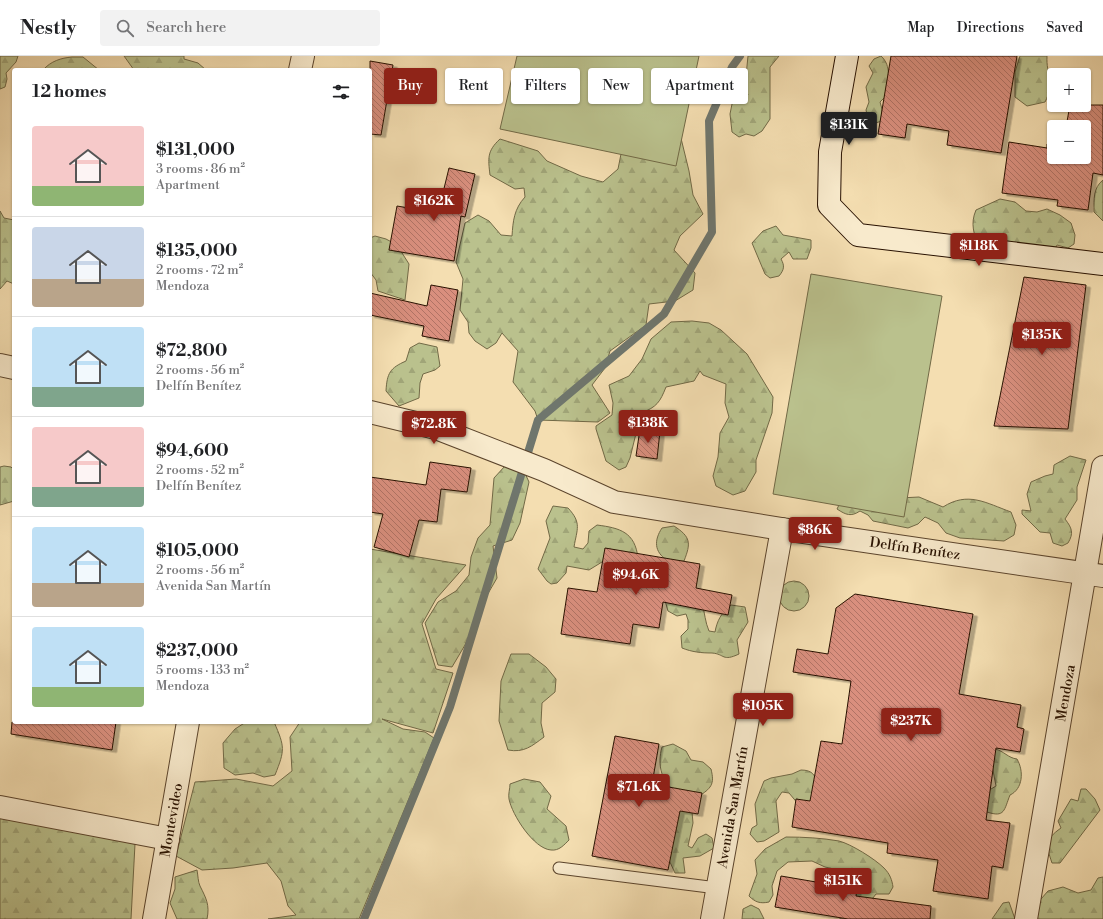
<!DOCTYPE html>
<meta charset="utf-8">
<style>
body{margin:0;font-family:"Libre Bodoni",serif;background:#f2f2f2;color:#202124;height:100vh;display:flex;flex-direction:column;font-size:15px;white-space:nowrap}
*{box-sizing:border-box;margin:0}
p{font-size:13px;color:#757577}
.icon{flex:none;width:22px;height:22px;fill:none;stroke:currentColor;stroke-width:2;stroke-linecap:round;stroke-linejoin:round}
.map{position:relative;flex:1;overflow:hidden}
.drawer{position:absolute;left:12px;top:12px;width:360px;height:656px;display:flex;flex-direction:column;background:#fff;border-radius:4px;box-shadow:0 1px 3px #0004}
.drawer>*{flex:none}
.top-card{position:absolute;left:384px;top:12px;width:380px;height:36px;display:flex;gap:8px}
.buttons{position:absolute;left:1047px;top:12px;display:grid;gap:8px}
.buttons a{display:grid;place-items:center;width:44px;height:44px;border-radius:4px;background:#fff;box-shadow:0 1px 3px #0004;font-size:20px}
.price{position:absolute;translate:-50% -34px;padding:0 9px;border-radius:4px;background:#8f2418;color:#fff;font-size:13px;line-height:26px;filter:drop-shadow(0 1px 2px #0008)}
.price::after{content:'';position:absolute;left:50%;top:24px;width:12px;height:9px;margin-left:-6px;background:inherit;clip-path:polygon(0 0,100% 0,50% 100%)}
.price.selected{background:#222;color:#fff}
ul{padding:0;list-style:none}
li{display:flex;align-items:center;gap:12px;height:100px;padding:0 20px}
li+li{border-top:1px solid #e0e0e0}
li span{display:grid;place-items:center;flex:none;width:112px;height:80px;border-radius:4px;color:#555}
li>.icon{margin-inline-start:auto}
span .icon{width:48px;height:48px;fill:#fffc;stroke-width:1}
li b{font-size:17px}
h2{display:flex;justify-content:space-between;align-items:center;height:48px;padding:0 20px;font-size:17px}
.chip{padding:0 14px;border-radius:4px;background:#fff;box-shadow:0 1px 3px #0004;font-size:14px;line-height:36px}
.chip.selected{background:#8f2418;color:#fff}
header{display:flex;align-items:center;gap:24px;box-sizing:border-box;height:56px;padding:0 20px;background:#fff;border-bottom:1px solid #e0e0e0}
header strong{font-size:19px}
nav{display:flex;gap:22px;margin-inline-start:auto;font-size:14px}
.search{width:280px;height:36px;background:#f2f2f2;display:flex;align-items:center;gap:10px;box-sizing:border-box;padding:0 14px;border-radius:4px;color:#757577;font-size:15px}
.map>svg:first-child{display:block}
.forest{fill:url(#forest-firs);stroke:#716946}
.pitch{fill:#bac18d;stroke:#716946}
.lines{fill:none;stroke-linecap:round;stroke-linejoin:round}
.stream{stroke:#6f766d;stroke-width:8}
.building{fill:url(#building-back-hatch);stroke:#281100;filter:url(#shadow)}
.lane-casing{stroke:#5b442c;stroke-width:13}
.street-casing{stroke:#5b442c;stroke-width:24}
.secondary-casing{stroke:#281100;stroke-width:24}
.lane{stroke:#f8eacc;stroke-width:11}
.street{stroke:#f8eacc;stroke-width:22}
.secondary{stroke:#f8eacc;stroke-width:22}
.labels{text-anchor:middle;stroke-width:3;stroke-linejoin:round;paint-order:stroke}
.street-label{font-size:14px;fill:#281100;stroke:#f8eacc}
</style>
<header>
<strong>Nestly</strong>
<div class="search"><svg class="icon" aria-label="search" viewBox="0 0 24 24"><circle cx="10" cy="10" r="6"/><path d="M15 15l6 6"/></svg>Search here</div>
<nav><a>Map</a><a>Directions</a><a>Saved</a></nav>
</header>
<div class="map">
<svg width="1103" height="863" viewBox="0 0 1103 863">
<defs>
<pattern id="forest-firs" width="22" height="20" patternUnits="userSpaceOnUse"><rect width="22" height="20" fill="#bac18d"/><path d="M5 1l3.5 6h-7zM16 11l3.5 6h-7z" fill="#a0a578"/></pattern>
<pattern id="building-back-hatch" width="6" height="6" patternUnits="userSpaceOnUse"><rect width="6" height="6" fill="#d98f7e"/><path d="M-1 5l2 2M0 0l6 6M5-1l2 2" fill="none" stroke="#b07365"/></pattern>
<filter id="shadow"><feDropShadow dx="4.5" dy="2.5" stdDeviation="0" flood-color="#0004"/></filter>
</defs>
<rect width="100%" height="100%" fill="#f4deb1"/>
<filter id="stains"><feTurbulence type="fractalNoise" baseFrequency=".005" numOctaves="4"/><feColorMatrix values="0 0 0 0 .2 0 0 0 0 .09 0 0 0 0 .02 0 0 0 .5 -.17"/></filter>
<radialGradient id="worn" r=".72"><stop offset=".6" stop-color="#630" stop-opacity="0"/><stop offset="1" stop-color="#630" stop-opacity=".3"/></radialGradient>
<g class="forest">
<polygon points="0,0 18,0 16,6 6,17 7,23 5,31 0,33"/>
<polygon points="124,0 184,0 184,3 198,7 206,14 134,14"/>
<polygon points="748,0 779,0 770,11 770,63 762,75 754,80 746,78 739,81 732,76 730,58 732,48 743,39 748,39 745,30"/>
<path d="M881,0C892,10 888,25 887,39L880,46L882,53V65L872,68L868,63L866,54L869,46L866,31L873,17L869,10L874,3Z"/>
<path d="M1020,0H1047C1046,19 1055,27 1045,46L1027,50L1015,41V16Z"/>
<path d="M72,1H83L99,14H43C51,5 61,2 72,1Z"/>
<path d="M679,74L689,115L693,139L703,158L680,180L674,194L695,217L693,234L675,245L649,248L646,269L610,295L605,312L592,329L610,357L598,366L538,364L535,355L513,326L518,295L502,277L496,287L487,293L475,285L469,277L468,266L460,254L463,223L456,206L465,167L478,159L489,165L501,179L512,180C513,165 514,153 525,141L524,132L515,133L490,119C488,102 487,95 500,83L538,95L547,105L581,120L603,126L618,113L622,93Z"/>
<path d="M1103,124V165L1094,156C1094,143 1093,132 1103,124Z"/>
<path d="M1000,143L1015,146L1026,155L1037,156L1047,153L1060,159L1071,167L1075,179L1074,188L1068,192L1057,189L1051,200L979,192C974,178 970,168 976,154Z"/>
<polygon points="0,155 4,162 14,164 14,228 7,225 0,233"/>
<path d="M776,170L783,179L811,184V192L807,203H793L789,196L781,203C785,210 784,214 779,220L770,222L765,218L752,187L763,175Z"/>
<polygon points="375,180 386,183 397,189 409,208 405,244 378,235 376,224 370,216 370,182"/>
<path d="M692,265L709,267L721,274L747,298L773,341L772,357L756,404V416L745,435L733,439L716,430L713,420L718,401L720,377L729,361L725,347L726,328L703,319L700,315L694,325L666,331C660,346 657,351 641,357L630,402L626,411L619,414L606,405L596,373V370L612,359L613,347L609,329L629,320L642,303L651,283L671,266Z"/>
<path d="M419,287L437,291L440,310L435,314L423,318L420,327L419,342L399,350L386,335C387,317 390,312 406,305L410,292Z"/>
<path d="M1070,400L1086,404L1077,431V444L1065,463C1072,472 1074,477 1068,487L1062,490L1053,487L1050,477L1040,476L1022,458V454L1031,455L1027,438L1031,426L1045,420L1053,418L1054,409Z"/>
<polygon points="4,410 11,411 14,414 14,445 0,449 0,411"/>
<polygon points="505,410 523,413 529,426 520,467 512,484 493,490 497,522 486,541 465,589 452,611 438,609 425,567 438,546 456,535 469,519 471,501 478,482 490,469 494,422"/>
<path d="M919,441L943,451C968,435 986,447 1011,456L1016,469L1014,479L1004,485L960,482L946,477L938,467L925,461L918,468L908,472L873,465L868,459L860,455C851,461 846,459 837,453L841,445Z"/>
<path d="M553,450L568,452C582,467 577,473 574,491L583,493L588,487L589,475L597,469C620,472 635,476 638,502L612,511L602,506L589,514L567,510L566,517L557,527L551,528L547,525L538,513L550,482L546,465Z"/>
<path d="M674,470C691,481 691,487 684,505C679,505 671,506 667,504C654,496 654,484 662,472Z"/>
<polygon points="370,493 466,509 436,543 422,568 436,613 453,617 433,677 382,663 403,673 425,676 434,682 359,863 268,863 296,859 288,850 281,825 267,807 233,812 202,814 176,800 195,726 236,723 273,730 292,715 290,681 300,666 370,666"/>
<circle cx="794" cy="540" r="15"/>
<path d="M664,541L702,548C705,557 705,566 709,575L715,576C717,565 721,557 731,549L745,551L748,566L737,584L739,598C722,606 725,598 712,597C701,597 692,596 682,592L681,580L688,573V564L686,558L677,560L668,555Z"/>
<path d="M511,598H529L546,611L556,623L555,636L542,647L541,667L544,681C532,690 524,697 508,694L499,665L501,625Z"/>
<path d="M246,666H274C285,691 285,694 275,719L264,721L253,717L235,719L224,712L223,687L235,673Z"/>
<path d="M673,688L686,695L691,704L703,706L711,713C715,729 711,732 698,741C692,740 684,739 679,737C661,729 657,708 662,691Z"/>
<path d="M995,693C1004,695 1008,702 1017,703C1024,715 1023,733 1010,739C1004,754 1005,762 987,756L986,736L996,730L990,699Z"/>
<path d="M801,714C824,714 814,736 810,750L799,749L789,737L782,736L776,745L779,776L764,785L757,786L750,778L752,772L757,769L755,748L764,725L771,722L792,718Z"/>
<path d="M524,723L540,726L551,740L547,753L566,770L569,784C564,789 559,795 551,794C534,793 512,759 509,743C508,738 510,733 510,728Z"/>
<path d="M1081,733H1086L1095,743L1100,754L1060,807H1052C1046,789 1044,784 1061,772L1058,765L1071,743L1078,745Z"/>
<polygon points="678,751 692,756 693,767 688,790 692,792 698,782 706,778 712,782 714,792 700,800 683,802 685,817 675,817 669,804"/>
<polygon points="0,757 135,788 131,863 0,863"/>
<path d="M786,781C804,781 822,782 839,785C851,788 875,803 884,812C890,818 892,824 893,831L889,838H876L866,851L865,863H840V858L853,834L856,818L825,811L812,805L788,806L777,815L772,830L773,839L769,846C760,848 755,846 749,840L757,818L755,804L765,793Z"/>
<path d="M197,814C198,819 198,826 200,830C206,842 210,849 207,863H177L170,847L175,833V821Z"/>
<polygon points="1103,821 1103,863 1035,863 1034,851 1048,835 1063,831 1078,837 1091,834 1098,822"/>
<polygon points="1009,846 1015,863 992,863 1003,847"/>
<polygon points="751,849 759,853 764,863 742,863 743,853"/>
</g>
<g class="pitch">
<polygon points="517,0 699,0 676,110 500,73"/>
<polygon points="811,218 942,240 904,461 773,438"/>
</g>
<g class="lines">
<polyline class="stream" points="364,863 450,651 538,364 664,258 712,176 709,65 732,11 740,0"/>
</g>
<g class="building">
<polygon points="891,0 1017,0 1001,97 947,89 949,75 907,68 905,82 878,78"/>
<polygon points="370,5 393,9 381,79 370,78"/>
<polygon points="1070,49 1103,49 1103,119 1093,117 1088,154 1057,150 1058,144 1002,137 1009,86 1047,92 1047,88 1054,89 1054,101 1084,101 1084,71 1066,71"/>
<polygon points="449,112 475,118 465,161 461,160 454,205 389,194 397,150 438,157"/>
<polygon points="1024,221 1086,229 1068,373 994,370"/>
<polygon points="431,229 458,234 449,285 422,280 424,270 370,259 370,237 427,250"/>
<polygon points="640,373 660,375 657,403 636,400"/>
<polygon points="430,406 471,412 467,436 441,433 437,466 419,464 409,501 374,491 383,458 370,456 370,421 426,429"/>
<polygon points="605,492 700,508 696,532 732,539 728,559 663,546 659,572 633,568 630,588 561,578 568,532 597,536"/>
<polygon points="855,538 973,558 959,638 1021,649 1017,671 1024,673 1020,696 996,692 986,764 1010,767 1003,812 992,810 988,843 933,835 938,804 887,797 888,787 792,771 796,743 810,745 821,685 842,688 851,625 793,616 797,593 828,598 836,552"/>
<polygon points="12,666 116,666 112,694 11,678"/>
<polygon points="615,680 659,688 652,728 702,737 698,758 680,755 668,814 592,800"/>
<polygon points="781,820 857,833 856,840 931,850 930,863 848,863 775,851"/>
</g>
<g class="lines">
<g class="lane-casing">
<polyline id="lane" points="559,812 717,832"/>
</g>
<g class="street-casing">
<g id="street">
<polyline points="300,14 303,0"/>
<polyline points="0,309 14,312"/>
<polyline points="370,356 436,372 544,414 614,446 782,473 1103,520"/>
<polyline points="0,751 168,783"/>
<polyline points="154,863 188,666"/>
<polyline points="712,863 782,473"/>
<polyline points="1026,863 1103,411"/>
</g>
</g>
<g class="secondary-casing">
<polyline id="secondary" points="847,0 830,96 829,149 858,179 1103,208"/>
</g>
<use href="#lane" class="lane"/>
<use href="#street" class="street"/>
<use href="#secondary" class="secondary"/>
</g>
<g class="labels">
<g class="street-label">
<text transform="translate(915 492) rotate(8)" y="5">Delfín Benítez</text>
<text transform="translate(1065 637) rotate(-80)" y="5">Mendoza</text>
<text transform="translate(732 751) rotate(-80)" y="5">Avenida San Martín</text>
<text transform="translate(171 764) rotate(-80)" y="5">Montevideo</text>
</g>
</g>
<rect width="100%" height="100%" filter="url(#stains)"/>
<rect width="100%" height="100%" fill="url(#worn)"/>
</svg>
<div class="buttons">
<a>+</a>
<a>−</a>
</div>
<b class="price selected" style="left:849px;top:90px">$131K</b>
<b class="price" style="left:434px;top:166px">$162K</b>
<b class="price" style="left:979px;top:211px">$118K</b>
<b class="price" style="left:1042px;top:300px">$135K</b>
<b class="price" style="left:648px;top:388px">$138K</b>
<b class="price" style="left:434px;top:389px">$72.8K</b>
<b class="price" style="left:815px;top:495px">$86K</b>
<b class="price" style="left:636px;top:540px">$94.6K</b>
<b class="price" style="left:763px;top:671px">$105K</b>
<b class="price" style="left:911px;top:686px">$237K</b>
<b class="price" style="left:639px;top:752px">$71.6K</b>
<b class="price" style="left:843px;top:846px">$151K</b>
<div class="top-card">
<a class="chip selected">Buy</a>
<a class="chip">Rent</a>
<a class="chip">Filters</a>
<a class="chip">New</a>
<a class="chip">Apartment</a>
</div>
<section class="drawer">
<h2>12 homes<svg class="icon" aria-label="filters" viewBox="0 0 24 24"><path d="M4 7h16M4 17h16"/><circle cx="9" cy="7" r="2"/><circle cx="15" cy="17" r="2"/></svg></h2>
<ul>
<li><span style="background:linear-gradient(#f6c9c9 75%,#8fb573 0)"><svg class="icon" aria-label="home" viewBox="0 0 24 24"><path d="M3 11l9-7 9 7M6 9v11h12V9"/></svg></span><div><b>$131,000</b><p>3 rooms · 86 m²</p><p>Apartment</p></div></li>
<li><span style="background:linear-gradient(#c9d6e8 65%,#b9a48a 0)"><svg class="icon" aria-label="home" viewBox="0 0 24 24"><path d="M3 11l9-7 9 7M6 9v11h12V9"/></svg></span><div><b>$135,000</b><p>2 rooms · 72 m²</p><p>Mendoza</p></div></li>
<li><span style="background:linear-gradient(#bfe0f5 75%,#7fa58c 0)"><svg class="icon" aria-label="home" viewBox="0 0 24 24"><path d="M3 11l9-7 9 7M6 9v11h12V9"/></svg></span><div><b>$72,800</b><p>2 rooms · 56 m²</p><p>Delfín Benítez</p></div></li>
<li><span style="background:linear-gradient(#f6c9c9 75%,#7fa58c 0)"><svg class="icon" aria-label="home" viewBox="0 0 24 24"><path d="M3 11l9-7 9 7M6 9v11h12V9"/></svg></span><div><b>$94,600</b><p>2 rooms · 52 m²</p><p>Delfín Benítez</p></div></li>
<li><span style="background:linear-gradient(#bfe0f5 70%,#b9a48a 0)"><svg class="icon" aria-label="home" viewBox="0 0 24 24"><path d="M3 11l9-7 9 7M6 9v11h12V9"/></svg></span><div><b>$105,000</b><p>2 rooms · 56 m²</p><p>Avenida San Martín</p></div></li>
<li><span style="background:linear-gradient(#bfe0f5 75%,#8fb573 0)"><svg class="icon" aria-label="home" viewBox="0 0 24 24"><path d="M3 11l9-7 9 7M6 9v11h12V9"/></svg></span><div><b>$237,000</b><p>5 rooms · 133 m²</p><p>Mendoza</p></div></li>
</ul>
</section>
</div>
